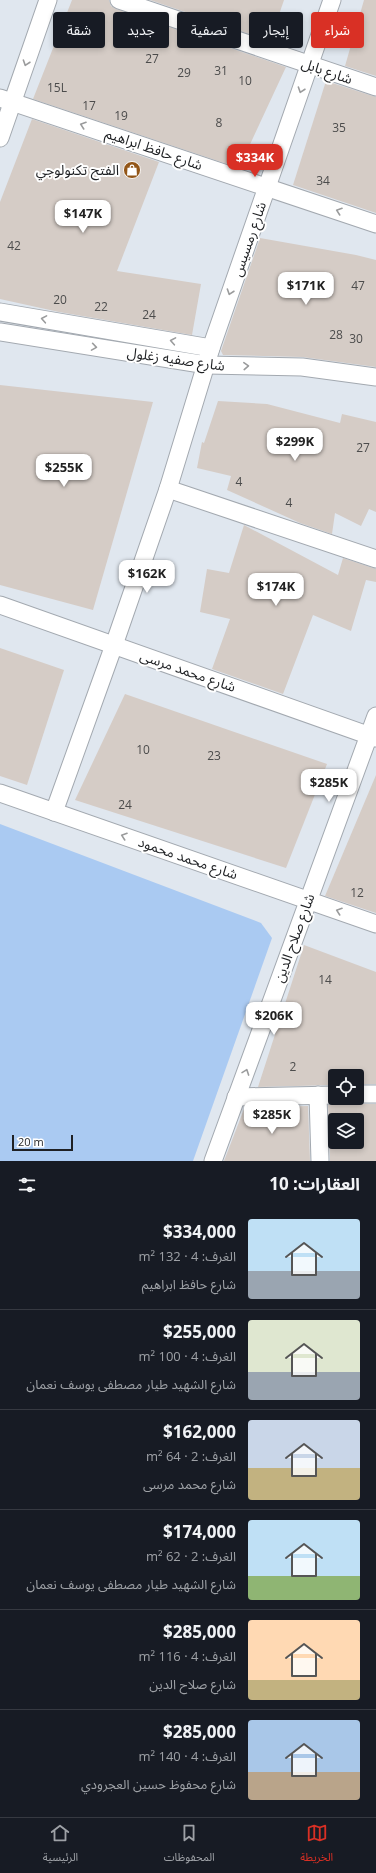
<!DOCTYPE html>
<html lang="ar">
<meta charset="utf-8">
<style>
body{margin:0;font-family:"Open Sans","Noto Sans Arabic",sans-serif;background:#242831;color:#f1f3f6;direction:rtl;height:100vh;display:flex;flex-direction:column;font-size:15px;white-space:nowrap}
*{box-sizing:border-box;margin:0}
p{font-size:13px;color:#9ea1a6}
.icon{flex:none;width:22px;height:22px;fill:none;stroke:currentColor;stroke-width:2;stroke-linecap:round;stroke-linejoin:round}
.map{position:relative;height:1161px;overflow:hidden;direction:ltr}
.panel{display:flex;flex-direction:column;background:#171b24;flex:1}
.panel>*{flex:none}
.top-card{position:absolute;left:12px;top:12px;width:352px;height:36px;direction:rtl;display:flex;gap:8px}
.controls{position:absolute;left:328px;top:1069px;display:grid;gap:8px}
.controls a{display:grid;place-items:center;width:36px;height:36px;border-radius:4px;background:#171b24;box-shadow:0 2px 6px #0003;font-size:20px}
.scale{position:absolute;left:12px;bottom:10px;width:61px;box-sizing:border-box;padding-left:4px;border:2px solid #1f2124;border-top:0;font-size:11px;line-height:14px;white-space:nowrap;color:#1f2124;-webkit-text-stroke:3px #fff;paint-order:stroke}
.price{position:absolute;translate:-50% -34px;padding:0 9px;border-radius:8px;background:#fff;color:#222;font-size:13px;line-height:26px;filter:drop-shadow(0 1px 2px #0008)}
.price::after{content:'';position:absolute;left:50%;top:24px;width:12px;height:9px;margin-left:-6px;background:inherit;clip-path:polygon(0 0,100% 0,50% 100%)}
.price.active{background:#d93025;color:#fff}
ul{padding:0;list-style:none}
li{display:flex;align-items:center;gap:12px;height:100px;padding:0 16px}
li+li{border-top:1px solid #363941}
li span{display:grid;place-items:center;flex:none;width:112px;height:80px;border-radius:4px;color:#555}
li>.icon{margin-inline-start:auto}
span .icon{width:48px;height:48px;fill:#fffc;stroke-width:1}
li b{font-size:17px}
h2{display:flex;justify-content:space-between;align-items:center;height:48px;padding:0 16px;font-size:17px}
.chip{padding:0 14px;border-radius:4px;background:#171b24;box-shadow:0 2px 6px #0003;font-size:14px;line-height:36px}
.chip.active{background:#d93025;color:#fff}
.tab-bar{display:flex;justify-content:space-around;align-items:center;height:56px;border-top:1px solid #363941;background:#171b24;font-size:11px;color:#9ea1a6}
.tab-bar a{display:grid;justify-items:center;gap:2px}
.tab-bar .active{color:#d93025}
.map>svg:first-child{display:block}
.green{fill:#aacaf2}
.building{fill:#d5ccc6;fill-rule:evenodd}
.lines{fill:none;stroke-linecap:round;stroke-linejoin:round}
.street-casing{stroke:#a3a9b0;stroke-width:19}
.street{stroke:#fff;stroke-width:17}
.oneway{stroke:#9a9b9c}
.labels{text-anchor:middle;stroke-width:4;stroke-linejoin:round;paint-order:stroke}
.number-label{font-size:12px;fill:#4c4c4c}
.street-label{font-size:14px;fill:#1f2124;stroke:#fff}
.poi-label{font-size:14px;fill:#1f2124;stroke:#fff;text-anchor:end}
</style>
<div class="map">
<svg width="376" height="1161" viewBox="0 0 376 1161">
<rect width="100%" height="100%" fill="#e0e7ef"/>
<polygon class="green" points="0,824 261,923 272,938 193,1161 0,1161"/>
<g class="building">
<polygon points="72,0 109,0 111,6 116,9 286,67 239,168 33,99"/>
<polygon points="150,0 284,0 270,41"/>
<polygon points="364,0 376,0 376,76 345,66"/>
<polygon points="326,81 376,97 376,213 293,185"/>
<polygon points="32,119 159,162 117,271 201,284 192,335 59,312 0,299 0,202"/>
<polygon points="260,238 356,255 376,260 376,367 302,357 223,355 221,351"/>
<polygon points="0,385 153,402 93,610 0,585"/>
<polygon points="218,401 267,404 340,423 342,414 376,422 376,512 369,509 361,526 335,513 332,534 300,523 227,490 231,476 197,468 202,442 204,443"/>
<polygon points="244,525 338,575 343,558 376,569 376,582 366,580 351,631 313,615 283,694 212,669 230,619 200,612 207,569 229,573"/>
<polygon points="0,648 64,670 27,785 0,776"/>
<polygon points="125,694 327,764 286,868 75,800"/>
<polygon points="376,775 376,913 325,896"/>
<polygon points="304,945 376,972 376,1084 357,1084 357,1076 335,1076 335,1085 258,1087"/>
<path d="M344,1098H348L352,1102L357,1104H376V1161H330L328,1105L340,1104ZM335,1120H357V1142H335Z"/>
<polygon points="308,1106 310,1161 224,1161 244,1109 251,1107"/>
</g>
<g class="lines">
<g class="street-casing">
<g id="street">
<polyline points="119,0 376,87"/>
<polyline points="0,98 376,224"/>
<polyline points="0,138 48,0"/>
<polyline points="0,312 211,348"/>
<polyline points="0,332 207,365 302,367 376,377"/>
<polyline points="168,489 376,559"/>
<polyline points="0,605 376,738"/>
<polyline points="0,793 376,924"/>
<polyline points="54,812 114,645 168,489 211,348 332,0"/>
<polyline points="357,1094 376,1094"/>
<polyline points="318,1095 320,1161"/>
<polyline points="236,1097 335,1095"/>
<polyline points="213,1161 376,716"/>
</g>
</g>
<use href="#street" class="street"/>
</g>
<defs><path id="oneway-chevron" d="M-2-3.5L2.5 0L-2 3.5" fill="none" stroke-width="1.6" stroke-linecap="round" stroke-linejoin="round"/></defs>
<g class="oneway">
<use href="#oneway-chevron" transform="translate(26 63) rotate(109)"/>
<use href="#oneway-chevron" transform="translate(301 90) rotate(109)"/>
<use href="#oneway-chevron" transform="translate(83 125) rotate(-161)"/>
<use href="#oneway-chevron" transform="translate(339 211) rotate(-161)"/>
<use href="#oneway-chevron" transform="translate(230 292) rotate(109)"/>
<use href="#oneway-chevron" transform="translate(44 319) rotate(-170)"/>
<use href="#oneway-chevron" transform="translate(173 341) rotate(-170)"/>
<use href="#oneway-chevron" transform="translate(94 347) rotate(9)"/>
<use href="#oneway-chevron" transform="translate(246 366) rotate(-3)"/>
<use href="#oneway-chevron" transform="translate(124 836) rotate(-161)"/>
<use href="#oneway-chevron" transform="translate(339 911) rotate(-161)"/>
<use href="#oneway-chevron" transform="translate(246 1072) rotate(-70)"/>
</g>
<defs>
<g id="shop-disc" transform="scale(0.9)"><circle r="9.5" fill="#935618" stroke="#fff"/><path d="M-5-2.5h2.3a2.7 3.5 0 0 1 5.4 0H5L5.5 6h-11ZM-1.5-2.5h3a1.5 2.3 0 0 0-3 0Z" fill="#fff"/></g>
</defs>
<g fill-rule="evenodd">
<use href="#shop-disc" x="132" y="170"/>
</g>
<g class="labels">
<g class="number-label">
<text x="152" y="63">27</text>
<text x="221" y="75">31</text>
<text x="184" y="77">29</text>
<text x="245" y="85">10</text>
<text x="57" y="92">15L</text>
<text x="89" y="110">17</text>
<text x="121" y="120">19</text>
<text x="219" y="127">8</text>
<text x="339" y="132">35</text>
<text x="323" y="185">34</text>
<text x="14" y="250">42</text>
<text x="358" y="290">47</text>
<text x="60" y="304">20</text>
<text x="101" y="311">22</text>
<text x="149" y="319">24</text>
<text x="336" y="339">28</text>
<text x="356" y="343">30</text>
<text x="363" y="452">27</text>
<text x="239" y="486">4</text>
<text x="289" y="507">4</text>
<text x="143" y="754">10</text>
<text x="214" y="760">23</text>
<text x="125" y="809">24</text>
<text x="357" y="897">12</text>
<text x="325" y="984">14</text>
<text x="293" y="1071">2</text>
</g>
<g class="street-label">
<text transform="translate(327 71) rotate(19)" y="5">شارع بابل</text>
<text transform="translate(154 149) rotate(19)" y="5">شارع حافظ ابراهيم</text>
<text transform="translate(249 239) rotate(-71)" y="5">شارع رمسيس</text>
<text transform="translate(176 359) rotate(8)" y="5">شارع صفيه زغلول</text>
<text transform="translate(188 671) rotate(19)" y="5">شارع محمد مرسى</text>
<text transform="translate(188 858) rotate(19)" y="5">شارع محمد محمود</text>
<text transform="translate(294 938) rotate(-70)" y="5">شارع صلاح الدين</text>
</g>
<g class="poi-label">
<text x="119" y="175">الفتح تكنولوجي</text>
</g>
</g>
</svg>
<div class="controls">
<a><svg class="icon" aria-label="locate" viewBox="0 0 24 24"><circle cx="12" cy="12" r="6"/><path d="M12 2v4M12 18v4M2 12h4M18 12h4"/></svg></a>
<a><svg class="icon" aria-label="layers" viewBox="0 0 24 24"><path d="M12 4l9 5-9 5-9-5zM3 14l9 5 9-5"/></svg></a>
</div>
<div class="scale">20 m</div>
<b class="price active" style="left:255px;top:178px">$334K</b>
<b class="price" style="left:83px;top:234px">$147K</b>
<b class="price" style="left:306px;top:306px">$171K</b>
<b class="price" style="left:295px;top:462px">$299K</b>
<b class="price" style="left:64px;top:488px">$255K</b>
<b class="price" style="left:147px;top:594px">$162K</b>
<b class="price" style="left:276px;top:607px">$174K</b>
<b class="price" style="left:329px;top:803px">$285K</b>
<b class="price" style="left:274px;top:1036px">$206K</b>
<b class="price" style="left:272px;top:1135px">$285K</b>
<div class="top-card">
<a class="chip active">شراء</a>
<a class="chip">إيجار</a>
<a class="chip">تصفية</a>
<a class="chip">جديد</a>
<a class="chip">شقة</a>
</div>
</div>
<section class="panel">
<h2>العقارات: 10<svg class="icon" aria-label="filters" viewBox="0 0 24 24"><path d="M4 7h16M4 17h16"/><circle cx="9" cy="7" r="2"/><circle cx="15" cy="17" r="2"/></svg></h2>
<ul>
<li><span style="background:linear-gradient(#bfe0f5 65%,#9aa5b1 0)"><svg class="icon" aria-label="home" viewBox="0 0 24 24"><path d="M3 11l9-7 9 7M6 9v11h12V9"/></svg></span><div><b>$334,000</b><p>الغرف: 4 · 132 m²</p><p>شارع حافظ ابراهيم</p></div></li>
<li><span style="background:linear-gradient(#dfe7d0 65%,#9aa5b1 0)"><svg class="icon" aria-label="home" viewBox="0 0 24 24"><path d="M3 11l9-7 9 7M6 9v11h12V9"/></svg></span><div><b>$255,000</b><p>الغرف: 4 · 100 m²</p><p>شارع الشهيد طيار مصطفى يوسف نعمان</p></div></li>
<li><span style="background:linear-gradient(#c9d6e8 60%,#c2b280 0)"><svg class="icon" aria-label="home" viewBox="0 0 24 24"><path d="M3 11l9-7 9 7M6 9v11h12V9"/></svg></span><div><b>$162,000</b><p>الغرف: 2 · 64 m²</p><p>شارع محمد مرسى</p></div></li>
<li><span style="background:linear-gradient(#bfe0f5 70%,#8fb573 0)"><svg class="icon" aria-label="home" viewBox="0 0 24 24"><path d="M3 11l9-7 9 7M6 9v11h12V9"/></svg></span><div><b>$174,000</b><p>الغرف: 2 · 62 m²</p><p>شارع الشهيد طيار مصطفى يوسف نعمان</p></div></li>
<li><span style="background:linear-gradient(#ffd9b3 75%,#c2b280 0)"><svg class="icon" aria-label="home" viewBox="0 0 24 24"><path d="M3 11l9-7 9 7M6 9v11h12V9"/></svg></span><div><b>$285,000</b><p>الغرف: 4 · 116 m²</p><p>شارع صلاح الدين</p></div></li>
<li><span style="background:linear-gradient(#a9c7e8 65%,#b9a48a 0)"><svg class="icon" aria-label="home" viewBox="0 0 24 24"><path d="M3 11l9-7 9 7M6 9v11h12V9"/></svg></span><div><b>$285,000</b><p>الغرف: 4 · 140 m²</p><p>شارع محفوظ حسين العجرودي</p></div></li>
</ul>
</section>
<nav class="tab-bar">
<a class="active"><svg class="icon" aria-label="map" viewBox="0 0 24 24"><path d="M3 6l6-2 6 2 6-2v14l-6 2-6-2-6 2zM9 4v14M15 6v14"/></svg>الخريطة</a>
<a><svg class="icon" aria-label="saved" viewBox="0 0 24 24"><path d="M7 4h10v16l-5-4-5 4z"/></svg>المحفوظات</a>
<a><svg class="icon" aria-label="home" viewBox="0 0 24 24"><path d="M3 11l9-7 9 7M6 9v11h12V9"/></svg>الرئيسية</a>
</nav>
